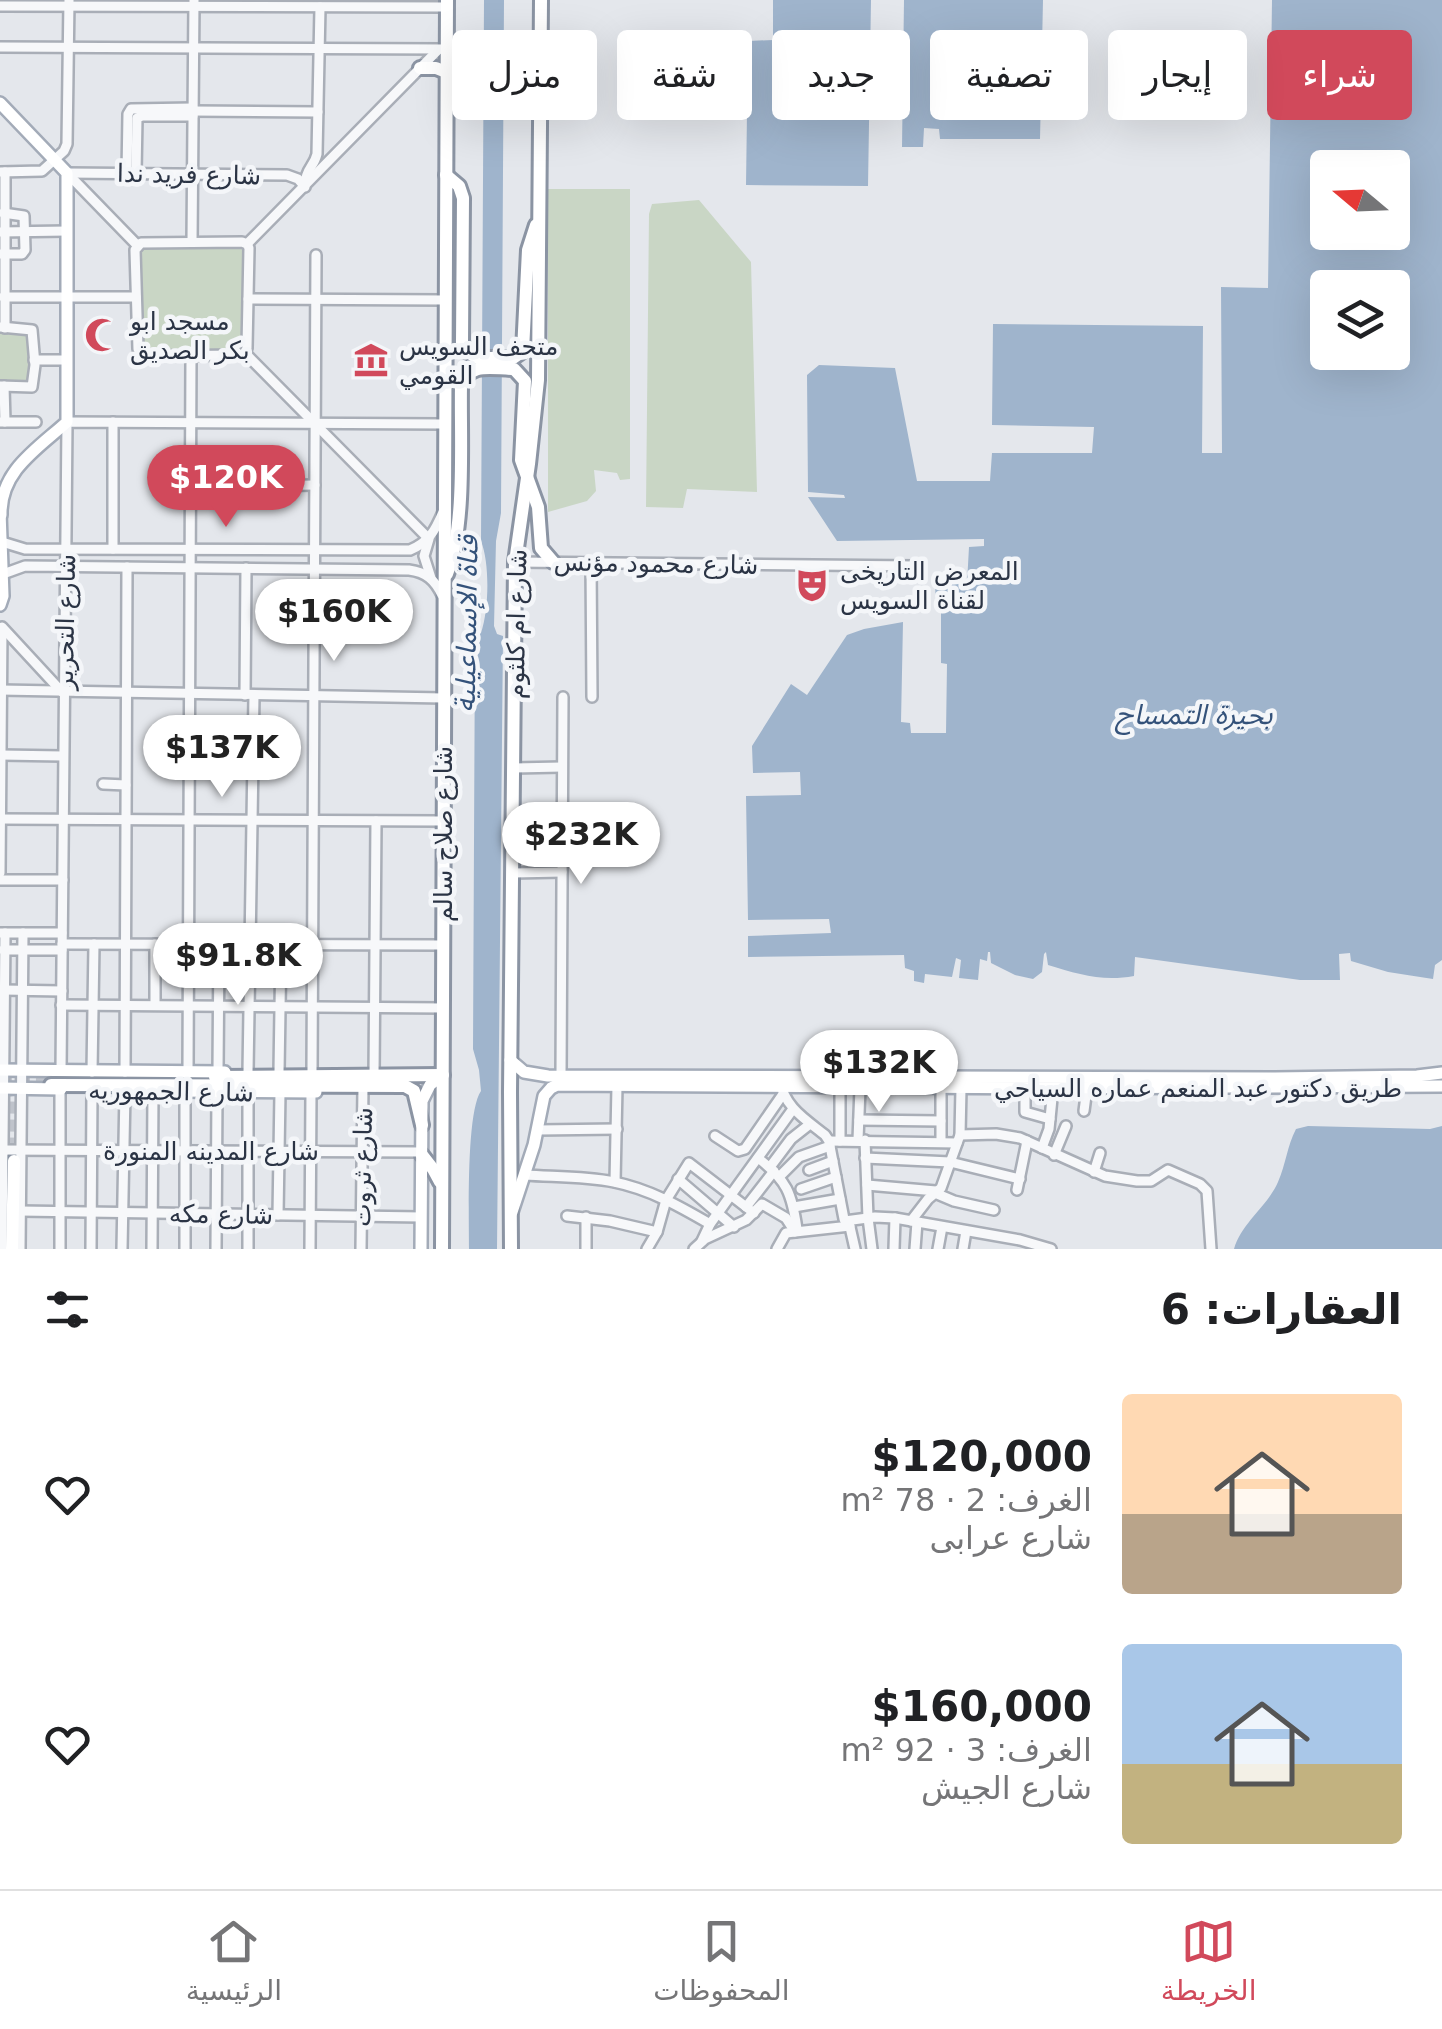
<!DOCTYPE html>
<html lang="ar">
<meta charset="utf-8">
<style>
body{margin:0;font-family:"DejaVu Sans","Noto Sans Arabic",sans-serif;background:#f2f2f2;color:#202124;direction:rtl;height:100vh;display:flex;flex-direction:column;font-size:38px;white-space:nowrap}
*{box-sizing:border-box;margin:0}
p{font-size:32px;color:#757577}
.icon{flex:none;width:55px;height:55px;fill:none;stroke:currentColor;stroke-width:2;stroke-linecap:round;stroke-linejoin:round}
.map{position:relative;height:1249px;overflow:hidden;direction:ltr}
.panel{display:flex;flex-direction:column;background:#fff;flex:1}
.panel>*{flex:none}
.guide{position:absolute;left:30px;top:30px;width:1382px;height:90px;direction:rtl;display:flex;gap:20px}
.needle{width:65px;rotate:289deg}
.fabs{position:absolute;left:1310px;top:150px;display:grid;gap:20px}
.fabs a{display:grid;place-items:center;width:100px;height:100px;border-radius:10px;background:#fff;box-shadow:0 10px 40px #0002;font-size:50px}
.price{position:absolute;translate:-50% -85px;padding:0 22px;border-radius:35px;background:#fff;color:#222;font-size:32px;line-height:65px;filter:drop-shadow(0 2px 5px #0008)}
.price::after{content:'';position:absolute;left:50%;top:60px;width:30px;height:22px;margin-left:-15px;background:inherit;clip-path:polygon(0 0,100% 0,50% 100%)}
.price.active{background:#d1495b;color:#fff}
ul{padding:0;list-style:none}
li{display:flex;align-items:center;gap:30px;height:250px;padding:0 40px}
li span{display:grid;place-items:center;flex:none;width:280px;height:200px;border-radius:10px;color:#555}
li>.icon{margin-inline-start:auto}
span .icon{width:120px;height:120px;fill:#fffc;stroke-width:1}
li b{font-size:42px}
h2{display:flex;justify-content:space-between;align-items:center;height:120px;padding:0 40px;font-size:42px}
.pill{padding:0 35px;border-radius:10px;background:#fff;box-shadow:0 10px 40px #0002;font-size:35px;line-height:90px}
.pill.active{background:#d1495b;color:#fff}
.dock{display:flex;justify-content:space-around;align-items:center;height:140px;border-top:2px solid #e0e0e0;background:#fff;font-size:28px;color:#757577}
.dock a{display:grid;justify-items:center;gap:5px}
.dock .active{color:#d1495b}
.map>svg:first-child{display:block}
.green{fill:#c9d6c5}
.water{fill:#9fb4cc;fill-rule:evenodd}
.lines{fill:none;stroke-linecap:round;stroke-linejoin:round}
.highway-tunnel{stroke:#bfc3cb;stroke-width:12;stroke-dasharray:12 6;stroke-linecap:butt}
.minor-casing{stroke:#a9aeb7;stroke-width:14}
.major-casing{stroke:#a3abb8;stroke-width:16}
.highway-casing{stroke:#8b94a3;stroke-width:18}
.minor{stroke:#f7f8fa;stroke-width:9}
.major{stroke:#fff;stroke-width:11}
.highway{stroke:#fff;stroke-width:12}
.labels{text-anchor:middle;stroke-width:9;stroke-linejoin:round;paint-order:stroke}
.street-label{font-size:25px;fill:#2b3445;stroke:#f4f6f9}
.poi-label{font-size:25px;fill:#2b3445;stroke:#f4f6f9;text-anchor:start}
.water-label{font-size:28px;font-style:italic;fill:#34527a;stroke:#f4f6f9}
</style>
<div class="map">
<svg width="1442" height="1249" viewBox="0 0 1442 1249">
<rect width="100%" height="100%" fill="#e4e7ec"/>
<g class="green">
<polygon points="548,189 630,189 630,479 620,480 617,473 594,470 596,491 587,501 548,512"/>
<polygon points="699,200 751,262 757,492 687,489 683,508 646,507 649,214 652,204"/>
<polygon points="244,245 245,351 139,352 139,247"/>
<polygon points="0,327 30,329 34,386 0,386"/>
</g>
<g class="water">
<path d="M484,0H504L501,513L496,541L494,626L497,634L503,636L497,1249H469C469,1218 466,1112 481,1091L479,1070L473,1049L475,635L481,633C489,609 490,564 481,541Z"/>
<polygon points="773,0 871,0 868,186 746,185 748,41 773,40"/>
<polygon points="904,0 1043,0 1040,139 940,139 939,129 924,128 923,147 902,147"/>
<path d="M1272,0H1442V960L1435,965L1433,979L1388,972L1351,961L1350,953L1339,954L1340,980H1300L1135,957L1134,976C1102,982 1078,974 1048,965L1046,952L1044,954L1042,972L1033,979L1015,975L991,963L990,952H988L987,961L980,959L978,980L959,978L961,960L956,958L952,977L925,974L924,983L914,981V971L905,968L904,955L748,957V936L831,933L829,919L748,920L746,796L801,795L800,772L753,773L752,746L791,684L807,695L847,635L864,629L903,622L901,722L910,723L911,733H946L947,664L941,663V606L936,605L935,584L967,583L969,547L984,546V539L837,541L808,497L845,498L844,495L808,492L807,375L819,365L895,368L917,481H990L992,453H1092L1094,427L992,425L993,324L1203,326L1202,453H1222L1221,287L1268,288ZM1328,168H1392V232H1328ZM1328,288H1392V352H1328Z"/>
<path d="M1308,1126L1430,1129L1442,1126V1249H1234C1242,1222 1267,1207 1278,1182C1286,1164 1287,1146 1296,1129Z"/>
</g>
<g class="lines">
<g class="highway-tunnel">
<polyline points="0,1076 52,1077"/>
<polyline points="12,1084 15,1096 14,1161"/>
</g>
<g class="minor-casing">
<g id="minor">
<polyline points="0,6 447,7"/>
<polyline points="0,47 446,49"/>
<polyline points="193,111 318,112"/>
<polyline points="0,172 42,171 64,151 67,144 69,0"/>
<polyline points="67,173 287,175 298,179 305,187"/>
<polyline points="67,173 137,245"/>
<polyline points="127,173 128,114 131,109 193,108"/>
<polyline points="136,173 137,118 142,116 193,116"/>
<path d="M305,184C306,168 314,167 317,154L320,7"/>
<polyline points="0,232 67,231"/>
<polyline points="192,242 194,0"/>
<polygon points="242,242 247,244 249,248 247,348 245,353 241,355 146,356 138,349 135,250 141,243"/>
<polyline points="247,244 438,50"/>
<polyline points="0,254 22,254 25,250 24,216 3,213"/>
<polyline points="3,297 136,297"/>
<polyline points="248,299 445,300"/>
<polyline points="5,328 5,172"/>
<polyline points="245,353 429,539 424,556 431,578"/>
<polyline points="34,360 66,360"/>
<polyline points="0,386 32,387 35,365 32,330 1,327"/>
<polyline points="4,386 5,422"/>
<polyline points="0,422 36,422"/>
<polyline points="113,422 113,549"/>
<polyline points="190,487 315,485"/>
<path d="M2,542L25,549L410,550C429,542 435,531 443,512"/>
<polyline points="515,562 917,566"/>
<polyline points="591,563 592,697"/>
<path d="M3,574L25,566L409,570C426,572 435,580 442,595"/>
<polyline points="2,627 63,693"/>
<polyline points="0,690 443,698"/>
<polyline points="245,695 246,568"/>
<polyline points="0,755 63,756"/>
<polyline points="514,768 562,767"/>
<polyline points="103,784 126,785"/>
<polyline points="0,819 443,821"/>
<polyline points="0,873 2,628"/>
<polyline points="513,873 562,872"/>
<polyline points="0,880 63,880"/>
<polyline points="0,933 62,933"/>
<polyline points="62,944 443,945"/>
<polyline points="3,950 62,950"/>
<polyline points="3,990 62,991"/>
<polyline points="61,1005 443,1008"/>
<polyline points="155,1005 155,944"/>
<polyline points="61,1071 67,422 444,424"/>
<polyline points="92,1072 94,944"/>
<polyline points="125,1072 127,567"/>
<polyline points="188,1072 191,355"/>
<polyline points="218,1072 219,944"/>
<polyline points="248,1072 254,695"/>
<polyline points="279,1072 281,945"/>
<polyline points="312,1072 316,255"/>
<polyline points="374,1076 376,821"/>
<polyline points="561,1076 563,697"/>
<path d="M780,1080C784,1107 805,1119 825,1135L829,1141L844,1219L850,1227L855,1249"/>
<polyline points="941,1088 941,1142"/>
<polyline points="1025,1088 1025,1112 1050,1119"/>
<polyline points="1084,1111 1087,1088"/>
<polyline points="859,1120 941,1121"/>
<polyline points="538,1130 617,1129"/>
<polyline points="960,1135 996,1134 1020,1138 1105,1176 1137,1181 1151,1181 1168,1170 1200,1184 1207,1191 1211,1249"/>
<polyline points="715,1136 738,1151 745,1149 783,1094"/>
<polyline points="858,1140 860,1088"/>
<polyline points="865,1140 868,1218 872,1249"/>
<polyline points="829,1141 957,1143"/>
<polyline points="840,1141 840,1088"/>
<polyline points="1042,1148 1049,1129 1053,1088"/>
<polyline points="0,1150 422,1152"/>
<polyline points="1054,1155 1066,1126"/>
<path d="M758,1158C787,1180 792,1194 797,1229"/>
<polyline points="865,1158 950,1162 1020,1179"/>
<polyline points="770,1167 791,1139 810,1124"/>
<polyline points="809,1170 833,1161"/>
<polyline points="1094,1172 1100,1153"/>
<path d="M525,1175C554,1177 585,1176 614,1182C649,1189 679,1206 710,1224"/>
<polyline points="780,1176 799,1157 830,1146"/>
<polyline points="678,1179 734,1227"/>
<polyline points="615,1182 617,1086"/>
<polyline points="867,1185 936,1191"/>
<polyline points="801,1189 836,1177"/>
<polyline points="1017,1190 1027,1141"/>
<polyline points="935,1193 954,1201 994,1210"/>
<polyline points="746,1207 774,1171"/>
<polyline points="794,1207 840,1199"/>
<polyline points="20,1211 421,1217"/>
<polyline points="278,1215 280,1092"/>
<polyline points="567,1216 610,1221 657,1232"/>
<polyline points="845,1221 875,1217 895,1218 1020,1240 1051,1249"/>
<polyline points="911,1221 928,1199 941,1188 960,1135 961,1088"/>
<polyline points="702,1241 710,1224 793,1109"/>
<polyline points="2,1249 5,933"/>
<polyline points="20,1249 23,933"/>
<polyline points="60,1249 60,1089"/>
<polyline points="91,1249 92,1090"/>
<polyline points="122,1249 125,1091"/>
<polyline points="152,1249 153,1091"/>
<polyline points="185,1249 185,1092"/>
<polyline points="216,1249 217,1092"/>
<polyline points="248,1249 248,1092"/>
<polyline points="310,1249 311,1092"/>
<polyline points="361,1249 363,1086"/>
<polyline points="586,1249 586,1217"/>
<polyline points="647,1249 657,1232 666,1200 689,1163 754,1213"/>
<polyline points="694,1249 705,1239 746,1220 762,1204 786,1218 795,1232"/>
<polyline points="777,1249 786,1233 850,1226"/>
<polyline points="894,1249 895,1218"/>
<polyline points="915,1249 917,1222"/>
<polyline points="938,1249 942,1227"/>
<polyline points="963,1249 966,1231"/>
</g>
</g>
<g class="major-casing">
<g id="major">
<path d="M0,103L67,173V422C37,449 0,471 1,515"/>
<polyline points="0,511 3,596 0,605"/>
<polyline points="510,1060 524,1072 548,1076 1275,1078 1417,1076 1442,1073"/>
<polyline points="0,1070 225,1072"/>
<polyline points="0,1088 61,1089"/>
<polyline points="169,1091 316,1092"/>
<polyline points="512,1212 534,1145 544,1096 551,1088 557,1085 1053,1088 1442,1086"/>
<polyline points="421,1249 422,1101 430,1085 443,1075"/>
</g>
</g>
<g class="highway-casing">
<g id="highway">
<polyline points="420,68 436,68 446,72"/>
<polyline points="446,175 459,186 463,198 462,343 468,352 477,358 513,358 523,351 528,250 536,225"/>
<path d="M447,574C466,523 460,441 461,386C470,361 492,369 514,369L525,381L521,460L538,507L541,548L553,562"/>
<polyline points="215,1077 443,1075"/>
<polyline points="51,1085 405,1086 414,1091 422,1125"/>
<polyline points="422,1155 433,1169 440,1182"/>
<polyline points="12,1249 14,1161"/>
<polyline points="442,1249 447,0"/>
<polyline points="511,1249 510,1092 515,562 529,464 538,380 541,0"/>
</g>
</g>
<use href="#minor" class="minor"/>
<use href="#major" class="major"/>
<use href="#highway" class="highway"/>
</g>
<defs>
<g id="mosque-bare" transform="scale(2.7)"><path d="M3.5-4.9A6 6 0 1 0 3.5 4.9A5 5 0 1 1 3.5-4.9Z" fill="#d1495b" stroke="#f4f6f9" stroke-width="2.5" paint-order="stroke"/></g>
<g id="museum-bare" transform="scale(2.7)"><path d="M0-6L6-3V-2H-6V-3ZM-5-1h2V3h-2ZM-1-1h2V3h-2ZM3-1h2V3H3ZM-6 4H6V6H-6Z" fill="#d1495b" stroke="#f4f6f9" stroke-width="2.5" paint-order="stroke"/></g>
<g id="theatre-bare" transform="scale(2.7)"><path d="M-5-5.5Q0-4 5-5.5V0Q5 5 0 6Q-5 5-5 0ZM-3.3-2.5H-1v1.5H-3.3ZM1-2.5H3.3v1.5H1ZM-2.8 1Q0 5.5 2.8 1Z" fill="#d1495b" stroke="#f4f6f9" stroke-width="2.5" paint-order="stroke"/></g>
</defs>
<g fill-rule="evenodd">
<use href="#mosque-bare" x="102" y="335"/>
<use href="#museum-bare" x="371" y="360"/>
<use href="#theatre-bare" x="812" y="585"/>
</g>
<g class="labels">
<g class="street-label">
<text transform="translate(189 174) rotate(1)" y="9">شارع فريد ندا</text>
<text transform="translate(656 563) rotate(1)" y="9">شارع محمود مؤنس</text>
<text transform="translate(65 622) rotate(-89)" y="9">شارع التحرير</text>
<text transform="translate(516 624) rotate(-89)" y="9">شارع ام كلثوم</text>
<text transform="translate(443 834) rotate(-90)" y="9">شارع صلاح سالم</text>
<text x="1198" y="1097">طريق دكتور عبد المنعم عماره السياحي</text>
<text transform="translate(171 1091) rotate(1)" y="9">شارع الجمهوريه</text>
<text x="211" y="1160">شارع المدينه المنورة</text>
<text transform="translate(362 1167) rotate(-89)" y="9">شارع ثروت</text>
<text transform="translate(221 1214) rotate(1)" y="9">شارع مكه</text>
</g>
<g class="poi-label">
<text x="130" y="330">مسجد ابو<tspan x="130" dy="29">بكر الصديق</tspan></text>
<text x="399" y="355">متحف السويس<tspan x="399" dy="29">القومي</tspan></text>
<text x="840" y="580">المعرض التاريخى<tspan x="840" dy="29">لقناة السويس</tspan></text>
</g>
<g class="water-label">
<text transform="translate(466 624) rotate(-89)" y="10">قناة الإسماعيلية</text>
<text x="1194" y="724">بحيرة التمساح</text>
</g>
</g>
</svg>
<div class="fabs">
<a><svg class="needle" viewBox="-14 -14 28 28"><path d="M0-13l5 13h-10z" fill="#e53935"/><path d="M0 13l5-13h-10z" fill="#757577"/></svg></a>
<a><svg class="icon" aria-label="layers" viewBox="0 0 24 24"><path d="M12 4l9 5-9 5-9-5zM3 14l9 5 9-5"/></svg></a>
</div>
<b class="price active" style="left:226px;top:530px">$120K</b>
<b class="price" style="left:334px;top:664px">$160K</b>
<b class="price" style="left:222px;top:800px">$137K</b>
<b class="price" style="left:581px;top:887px">$232K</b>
<b class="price" style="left:238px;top:1008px">$91.8K</b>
<b class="price" style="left:879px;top:1115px">$132K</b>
<div class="guide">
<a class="pill active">شراء</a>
<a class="pill">إيجار</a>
<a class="pill">تصفية</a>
<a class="pill">جديد</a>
<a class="pill">شقة</a>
<a class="pill">منزل</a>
</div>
</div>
<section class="panel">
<h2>العقارات: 6<svg class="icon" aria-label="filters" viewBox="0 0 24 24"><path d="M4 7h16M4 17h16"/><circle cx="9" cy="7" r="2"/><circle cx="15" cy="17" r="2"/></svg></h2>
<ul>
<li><span style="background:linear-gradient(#ffd9b3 60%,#b9a48a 0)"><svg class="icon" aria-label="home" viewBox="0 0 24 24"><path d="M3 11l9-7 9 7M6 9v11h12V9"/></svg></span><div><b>$120,000</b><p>الغرف: 2 · 78 m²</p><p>شارع عرابى</p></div><svg class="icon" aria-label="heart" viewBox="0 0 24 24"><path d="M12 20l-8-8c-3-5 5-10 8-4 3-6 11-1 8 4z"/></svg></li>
<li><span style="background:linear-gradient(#a9c7e8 60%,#c2b280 0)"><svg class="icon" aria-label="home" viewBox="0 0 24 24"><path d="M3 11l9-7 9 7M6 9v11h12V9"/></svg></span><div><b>$160,000</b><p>الغرف: 3 · 92 m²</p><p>شارع الجيش</p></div><svg class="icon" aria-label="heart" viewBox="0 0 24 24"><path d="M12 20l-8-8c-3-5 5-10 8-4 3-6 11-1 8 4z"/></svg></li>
</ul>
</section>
<nav class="dock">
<a class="active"><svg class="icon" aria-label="map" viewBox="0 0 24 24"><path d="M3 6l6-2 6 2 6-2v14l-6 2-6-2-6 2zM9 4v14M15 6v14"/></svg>الخريطة</a>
<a><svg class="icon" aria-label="saved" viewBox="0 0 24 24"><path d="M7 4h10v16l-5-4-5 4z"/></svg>المحفوظات</a>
<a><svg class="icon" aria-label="home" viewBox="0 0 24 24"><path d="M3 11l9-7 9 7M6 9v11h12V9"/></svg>الرئيسية</a>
</nav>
